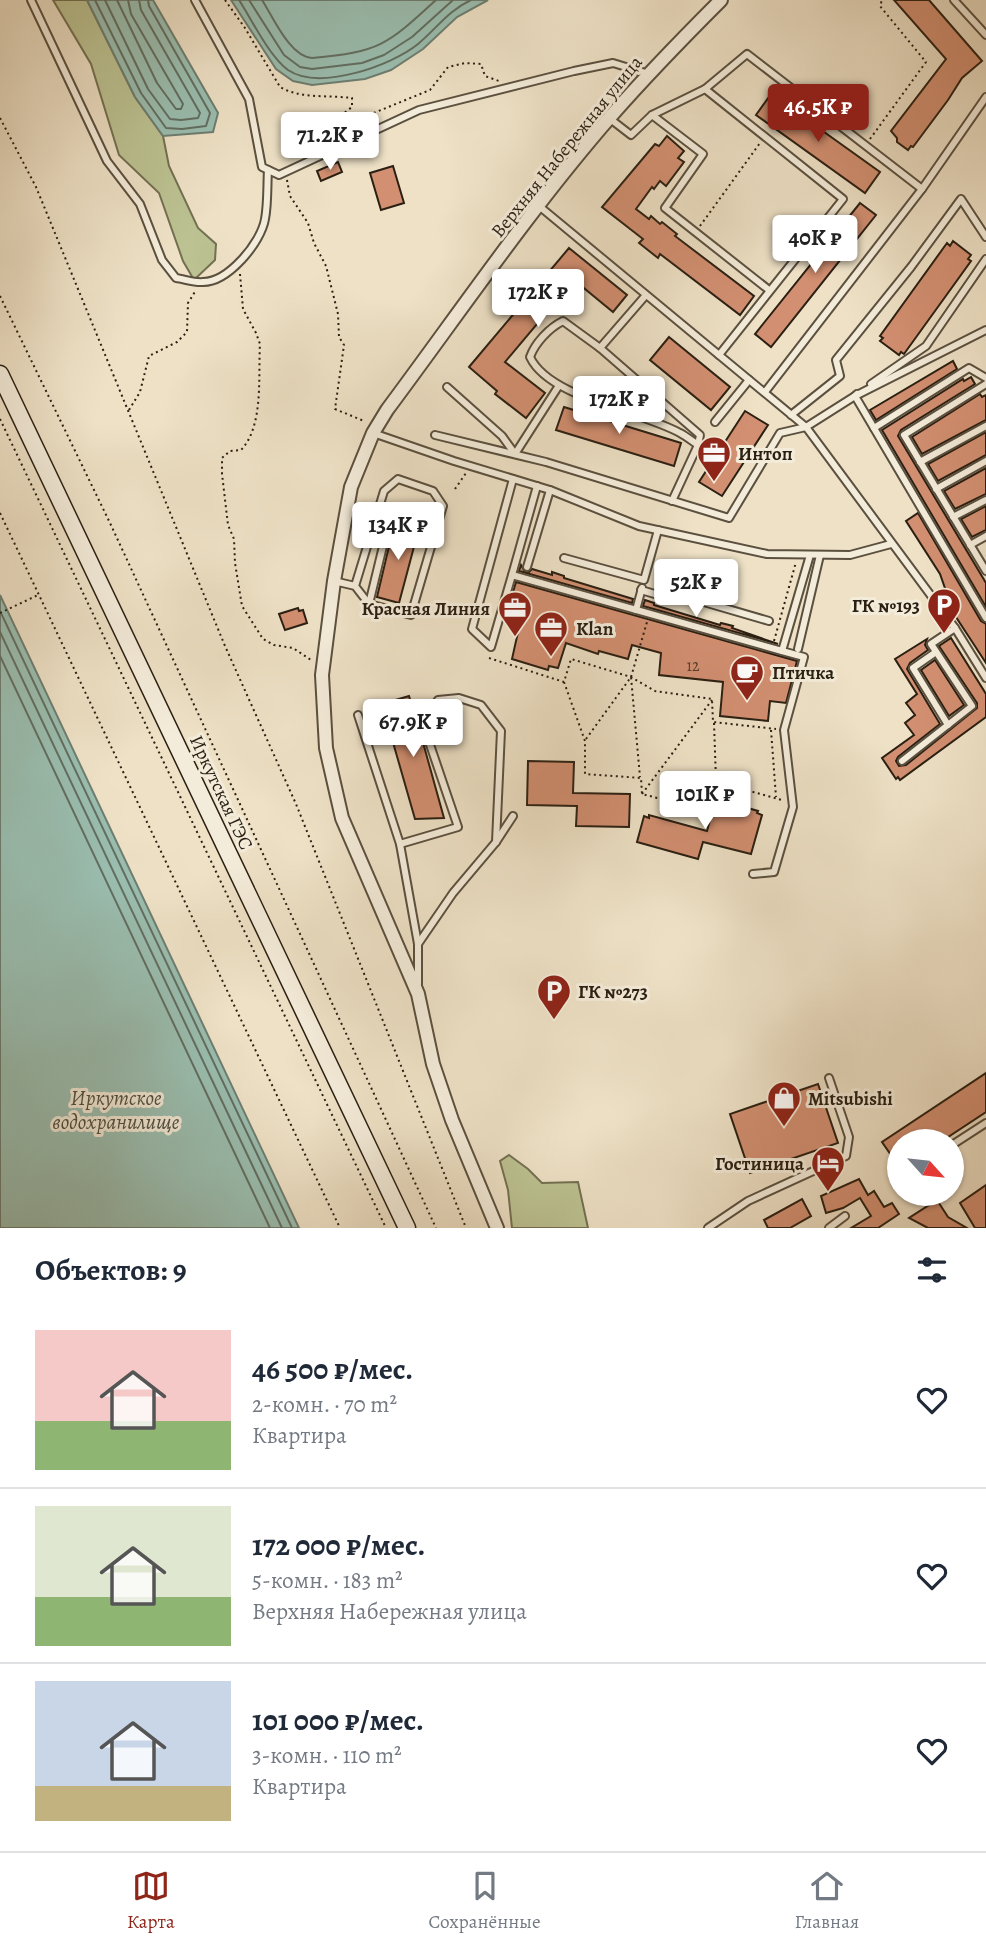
<!DOCTYPE html>
<html lang="ru">
<meta charset="utf-8">
<style>
body{margin:0;font-family:Alegreya,serif;background:#f6f6f7;color:#1f2937;height:100vh;display:flex;flex-direction:column;font-size:26px;white-space:nowrap}
*{box-sizing:border-box;margin:0}
p{font-size:23px;color:#747a83}
.icon{flex:none;width:38px;height:38px;fill:none;stroke:currentColor;stroke-width:2;stroke-linecap:round;stroke-linejoin:round}
.map{position:relative;height:1228px;overflow:hidden}
.sheet{display:flex;flex-direction:column;background:#fff;flex:1}
.sheet>*{flex:none}
.needle{width:46px;rotate:117deg}
.buttons{position:absolute;left:887px;top:1129px;display:grid;gap:14px}
.buttons a{display:grid;place-items:center;width:77px;height:77px;border-radius:50%;background:#fff;box-shadow:0 2px 5px #0004;font-size:35px}
.price{position:absolute;translate:-50% -60px;padding:0 16px;border-radius:7px;background:#fff;color:#222;font-size:23px;line-height:46px;filter:drop-shadow(0 2px 4px #0008)}
.price::after{content:'';position:absolute;left:50%;top:42px;width:21px;height:16px;margin-left:-10px;background:inherit;clip-path:polygon(0 0,100% 0,50% 100%)}
.price.on{background:#8f2418;color:#fff}
ul{padding:0;list-style:none}
li{display:flex;align-items:center;gap:21px;height:175px;padding:0 35px}
li+li{border-top:2px solid #e0e1e3}
li span{display:grid;place-items:center;flex:none;width:196px;height:140px;border-radius:0px;color:#555}
li>.icon{margin-inline-start:auto}
span .icon{width:84px;height:84px;fill:#fffc;stroke-width:1}
li b{font-size:30px}
h2{display:flex;justify-content:space-between;align-items:center;height:84px;padding:0 35px;font-size:30px}
.tab-bar{display:flex;justify-content:space-around;align-items:center;height:98px;border-top:2px solid #e0e1e3;background:#fff;font-size:19px;color:#747a83}
.tab-bar a{display:grid;justify-items:center;gap:4px}
.tab-bar .on{color:#8f2418}
.map>svg:first-child{display:block}
.green{fill:#bcc292;stroke:#737052;stroke-width:2}
.water{fill:#9abeb0;stroke:#6d7e71;stroke-width:2}
.lines{fill:none;stroke-linecap:round;stroke-linejoin:round}
.shore{stroke:#626e61;stroke-width:2}
.building{fill:#d28f71;stroke:#2a1f12;stroke-width:2}
.service-casing{stroke:#5b503f;stroke-width:10}
.minor-casing{stroke:#5b503f;stroke-width:16}
.secondary-casing{stroke:#2a1f12;stroke-width:19}
.path{stroke:#2a1f12;stroke-width:2;stroke-dasharray:2 3.5;stroke-linecap:butt}
.service{stroke:#f4ecda;stroke-width:6}
.minor{stroke:#f4ecda;stroke-width:12}
.secondary{stroke:#f4ecda;stroke-width:16}
.labels{text-anchor:middle;stroke-width:6;stroke-linejoin:round;paint-order:stroke}
.number-label{font-size:16px;fill:#543b2a}
.street-label{font-size:19px;fill:#2a1f12;stroke:#f4ecda}
.poi-label{font-size:19px;font-weight:bold;fill:#2a1f12;stroke:#f4ecda;text-anchor:start}
.water-label{font-size:21px;font-style:italic;fill:#4c4f41;stroke:#f4ecda}
</style>
<div class="map">
<svg width="986" height="1228" viewBox="0 0 986 1228">
<rect width="100%" height="100%" fill="#eee1c6"/>
<filter id="stains"><feTurbulence type="fractalNoise" baseFrequency=".00286" numOctaves="4"/><feColorMatrix values="0 0 0 0 .2 0 0 0 0 .09 0 0 0 0 .02 0 0 0 .5 -.17"/></filter>
<radialGradient id="worn" r=".72"><stop offset=".6" stop-color="#630" stop-opacity="0"/><stop offset="1" stop-color="#630" stop-opacity=".3"/></radialGradient>
<g class="green">
<polygon points="53,0 87,0 135,97 163,136 169,166 198,228 216,244 215,260 194,280 183,261 159,193 119,155 91,64"/>
<polygon points="509,1155 528,1169 542,1183 578,1182 588,1228 512,1228 508,1190 500,1161"/>
</g>
<g class="water">
<polygon points="87,0 153,0 218,113 213,132 163,136 135,97"/>
<polygon points="231,0 488,0 457,17 423,49 391,70 365,79 312,85 293,81 276,69"/>
<polygon points="0,595 299,1228 0,1228"/>
</g>
<g class="lines">
<g class="shore">
<polyline points="95,0 141,93 166,128 182,129 206,126 210,113 149,6 148,0"/>
<polyline points="105,0 148,89 170,119 181,120 198,118 200,113 141,10 139,0"/>
<polyline points="117,0 157,83 176,109 181,109 183,104 131,14 128,0"/>
<path d="M239,0C252,20 269,56 288,70C319,91 391,66 418,44C436,29 449,10 471,0"/>
<polyline points="249,0 284,55 300,67 312,69 362,63 384,55 412,37 453,0"/>
<path d="M262,0C273,17 290,57 312,58C380,52 387,45 436,0"/>
<polyline points="0,611 292,1228"/>
<polyline points="0,632 282,1228"/>
<polyline points="0,656 270,1228"/>
</g>
</g>
<g class="building">
<polygon points="894,0 929,0 982,61 962,78 948,100 913,147 911,146 908,150 897,142 897,138 891,131 946,59"/>
<polygon points="771,94 880,172 865,193 756,115"/>
<polygon points="667,136 684,151 678,158 684,162 666,186 660,181 654,189 652,187 636,209 649,219 651,216 660,224 662,222 677,234 675,236 754,296 740,315 660,254 658,258 639,243 643,239 602,207 655,144 659,146"/>
<polygon points="338,162 342,172 321,181 317,171"/>
<polygon points="393,166 404,203 381,210 370,173"/>
<polygon points="860,203 876,215 771,347 755,334"/>
<polygon points="953,241 971,255 968,259 971,261 904,354 901,352 899,355 880,341 883,338 880,336 947,243 950,246"/>
<polygon points="569,248 627,295 613,312 574,280 505,362 545,393 526,418 495,394 497,391 469,367"/>
<polygon points="669,337 730,387 711,410 650,360"/>
<polygon points="953,361 957,369 876,420 870,410"/>
<polygon points="971,377 975,384 901,430 898,436 986,583 986,607 882,430 963,379 964,381"/>
<polygon points="980,394 982,397 986,395 986,420 922,454 912,437"/>
<polygon points="564,407 681,443 674,466 556,430"/>
<polygon points="745,411 768,425 722,496 699,482"/>
<polygon points="986,432 986,455 938,481 928,464"/>
<polygon points="986,468 986,494 955,509 944,491"/>
<polygon points="986,506 986,530 972,537 961,519"/>
<polygon points="918,513 981,621 986,624 986,663 954,614 940,574 906,521"/>
<polygon points="395,521 419,528 399,603 377,597"/>
<polygon points="521,565 525,572 529,572 532,569 552,575 552,572 564,576 564,578 633,599 632,603 519,571"/>
<polygon points="516,582 797,661 786,703 770,701 768,721 720,716 723,682 659,675 661,653 632,645 628,659 599,651 598,654 566,643 558,668 549,666 548,670 512,659 520,623 505,619"/>
<polygon points="645,600 654,603 654,605 720,625 721,623 733,626 732,628 778,644 643,606"/>
<polygon points="298,608 299,611 303,610 307,623 285,630 279,614"/>
<polygon points="951,638 986,694 986,717 900,780 898,777 896,779 882,758 914,735 905,723 915,715 906,703 917,694 895,659 927,639 925,645 928,650 910,663 907,669 940,724 898,757 896,761 899,766 906,765 977,708 977,703 939,646"/>
<polygon points="935,660 964,705 949,716 921,670"/>
<polygon points="409,696 422,739 444,818 415,819 382,704"/>
<polygon points="528,761 574,762 573,793 630,794 629,827 576,826 577,806 527,805"/>
<polygon points="720,800 758,811 757,813 762,815 751,854 703,842 698,859 637,842 644,816 649,818 649,815 707,831 715,801 719,803"/>
<polygon points="986,1073 986,1112 942,1141 900,1141 900,1168 882,1142"/>
<polygon points="818,1084 838,1143 750,1173 730,1114"/>
<polygon points="859,1179 868,1195 874,1191 884,1207 892,1203 899,1214 878,1228 851,1228 871,1216 860,1198 843,1208 826,1213 821,1196"/>
<polygon points="986,1185 986,1228 975,1228 960,1203"/>
<polygon points="802,1199 811,1216 790,1228 768,1228 764,1220"/>
<polygon points="937,1200 948,1217 967,1228 928,1228 909,1218"/>
</g>
<g class="lines">
<g class="service-casing">
<g id="service">
<path d="M31,0L107,161L140,204L162,260L176,278C184,279 195,283 203,282C228,282 261,243 265,219C268,203 267,186 268,170"/>
<polyline points="195,0 249,99 262,167 279,175 419,110 574,71 613,63 649,74"/>
<polyline points="954,0 986,35"/>
<polyline points="705,89 747,54 922,189 765,392"/>
<polyline points="652,115 705,89 843,199 719,355"/>
<polyline points="609,118 631,135 652,115 703,154 665,208 769,290"/>
<polyline points="922,189 986,97"/>
<polyline points="539,206 806,427"/>
<polyline points="646,295 600,348 700,435 698,445 672,501"/>
<polyline points="986,330 855,396 806,427 955,628 986,678"/>
<path d="M600,348L563,321C549,328 535,343 530,357C549,398 641,411 680,433C686,436 692,441 698,445"/>
<polyline points="871,384 926,346 986,259"/>
<polyline points="986,384 904,435 986,571"/>
<polyline points="447,387 502,436 515,454 558,387"/>
<polyline points="857,394 855,396 986,618"/>
<polyline points="791,415 840,376 836,360 911,267 961,199 986,237"/>
<polyline points="715,422 749,380"/>
<polyline points="874,428 969,368 986,378"/>
<polyline points="373,433 454,461 550,490 639,526 767,554 850,555 891,544"/>
<polyline points="435,435 546,462 729,518 780,433 806,427"/>
<polyline points="920,462 986,426"/>
<polyline points="513,479 472,629 491,647 512,575 782,651 810,555"/>
<polyline points="936,489 986,461"/>
<polyline points="953,517 986,500"/>
<polyline points="970,545 986,536"/>
<polyline points="564,558 644,580 658,530"/>
<polyline points="527,567 550,490"/>
<polyline points="512,575 537,486"/>
<polyline points="334,581 355,586 369,604 411,615 443,506 433,491 398,479 384,491 355,586"/>
<polyline points="641,590 665,597 673,593 769,621"/>
<polyline points="369,604 384,542 370,537"/>
<polyline points="636,610 642,588"/>
<polyline points="798,649 820,555"/>
<polyline points="936,652 913,668 948,725"/>
<polyline points="358,715 400,844 418,944 418,984"/>
<polyline points="902,761 972,706 931,644 955,628"/>
<polyline points="400,844 458,827 423,724 438,700 459,698 481,705 501,731 496,842"/>
<polyline points="753,874 774,872 793,807 784,730 804,657 782,651"/>
<polyline points="418,944 453,893 496,842 513,816"/>
<polyline points="952,1145 986,1123"/>
<polyline points="897,1180 900,1178"/>
<polyline points="708,1228 748,1201 846,1156 849,1137 829,1078"/>
<polyline points="829,1228 845,1216"/>
</g>
</g>
<g class="minor-casing">
<path id="minor" d="M497,1228L452,1120L433,1064L418,994L342,818L326,748L322,675L334,581L351,487L373,433L387,410C460,312 530,209 611,116C646,76 683,38 721,0"/>
</g>
<g class="secondary-casing">
<polyline id="secondary" points="0,374 407,1228"/>
</g>
<g class="path">
<path d="M225,0L245,28L280,87C300,99 329,95 352,98V107L331,123L332,130L430,90L448,67L465,63L481,64L485,76L499,81"/>
<polyline points="0,118 36,187 225,646 296,804 466,1228"/>
<polyline points="870,139 926,62 880,6 882,0"/>
<polyline points="287,180 290,196 308,223 314,243 326,266 338,314 339,337 344,345 335,409 364,421"/>
<polyline points="700,226 760,143"/>
<path d="M240,274L243,309L256,333L260,344C258,376 264,426 241,450L230,451L222,458V474L228,525L234,539L235,563L242,606L263,639L274,645L293,648L311,660"/>
<polyline points="0,296 110,523 436,1228"/>
<polyline points="129,410 140,392 149,356 177,342 187,332 188,303 196,290"/>
<polyline points="0,419 386,1228"/>
<polyline points="455,489 466,473"/>
<polyline points="0,513 340,1228"/>
<polyline points="0,613 38,595"/>
<polyline points="774,641 796,562"/>
<polyline points="489,658 564,682 571,659 631,677 655,691 712,699 713,722 776,729"/>
<polyline points="631,677 647,622"/>
<polyline points="564,682 585,741 585,774 641,778 642,794 707,811 717,782 782,800"/>
<polyline points="714,723 716,780"/>
<polyline points="771,730 776,797"/>
<polyline points="586,739 631,677 640,777"/>
<polyline points="642,794 712,700"/>
</g>
<use href="#service" class="service"/>
<use href="#minor" class="minor"/>
<use href="#secondary" class="secondary"/>
</g>
<defs>
<g id="office-pin" transform="scale(1.75)"><path d="M0 17L-7.5 6A9.5 9.5 0 1 1 7.5 6Z" fill="#8f2418" stroke="#f4ecda"/><path d="M-6-3h4V-5.5h4V-3h4V5H-6ZM-1-4.5V-3h2v-1.5ZM-6 0V1H6V0Z" fill="#fff"/></g>
<g id="parking-pin" transform="scale(1.75)"><path d="M0 17L-7.5 6A9.5 9.5 0 1 1 7.5 6Z" fill="#8f2418" stroke="#f4ecda"/><path d="M-3.5-5.5H1a3.5 3.5 0 0 1 0 7H-1V5.5H-3.5ZM-1-3.4V-.6H.8a1.4 1.4 0 0 0 0-2.8Z" fill="#fff"/></g>
<g id="cafe-pin" transform="scale(1.75)"><path d="M0 17L-7.5 6A9.5 9.5 0 1 1 7.5 6Z" fill="#8f2418" stroke="#f4ecda"/><path d="M-5.5-4.5H6V0H3Q3 3.5 0 3.5H-2.5Q-5.5 3.5-5.5 0ZM3-3.2v2h1.7v-2ZM-6 4.5H4V6H-6Z" fill="#fff"/></g>
<g id="shop-pin" transform="scale(1.75)"><path d="M0 17L-7.5 6A9.5 9.5 0 1 1 7.5 6Z" fill="#8f2418" stroke="#f4ecda"/><path d="M-5-2.5h2.3a2.7 3.5 0 0 1 5.4 0H5L5.5 6h-11ZM-1.5-2.5h3a1.5 2.3 0 0 0-3 0Z" fill="#fff"/></g>
<g id="hotel-pin" transform="scale(1.75)"><path d="M0 17L-7.5 6A9.5 9.5 0 1 1 7.5 6Z" fill="#8f2418" stroke="#f4ecda"/><path d="M-6-4.5h1.5V1H6V5H4.5V3h-9V5H-6ZM-4 0a1.8 1.8 0 1 1 3.6 0ZM.5 0V-2.5h3Q6-2.5 6 0Z" fill="#fff"/></g>
</defs>
<g fill-rule="evenodd">
<use href="#office-pin" x="714" y="453"/>
<use href="#parking-pin" x="944" y="605"/>
<use href="#office-pin" x="515" y="608"/>
<use href="#office-pin" x="551" y="628"/>
<use href="#cafe-pin" x="747" y="672"/>
<use href="#parking-pin" x="554" y="991"/>
<use href="#shop-pin" x="784" y="1098"/>
<use href="#hotel-pin" x="828" y="1163"/>
</g>
<g class="labels">
<g class="number-label">
<text x="693" y="671">12</text>
</g>
<g class="street-label">
<text transform="translate(566 146) rotate(-51)" y="7">Верхняя Набережная улица</text>
<text transform="translate(222 792) rotate(65)" y="7">Иркутская ГЭС</text>
</g>
<g class="poi-label">
<text x="738" y="460">Интоп</text>
<text x="920" y="612" text-anchor="end">ГК №193</text>
<text x="490" y="615" text-anchor="end">Красная Линия</text>
<text x="576" y="635">Klan</text>
<text x="772" y="679">Птичка</text>
<text x="578" y="998">ГК №273</text>
<text x="808" y="1105">Mitsubishi</text>
<text x="804" y="1170" text-anchor="end">Гостиница</text>
</g>
<g class="water-label">
<text x="116" y="1105">Иркутское<tspan x="116" dy="24">водохранилище</tspan></text>
</g>
</g>
<rect width="100%" height="100%" filter="url(#stains)"/>
<rect width="100%" height="100%" fill="url(#worn)"/>
</svg>
<div class="buttons">
<a><svg class="needle" viewBox="-14 -14 28 28"><path d="M0-13l5 13h-10z" fill="#e53935"/><path d="M0 13l5-13h-10z" fill="#747a83"/></svg></a>
</div>
<b class="price on" style="left:818px;top:144px">46.5K ₽</b>
<b class="price" style="left:330px;top:172px">71.2K ₽</b>
<b class="price" style="left:815px;top:275px">40K ₽</b>
<b class="price" style="left:538px;top:329px">172K ₽</b>
<b class="price" style="left:619px;top:436px">172K ₽</b>
<b class="price" style="left:398px;top:562px">134K ₽</b>
<b class="price" style="left:696px;top:619px">52K ₽</b>
<b class="price" style="left:413px;top:759px">67.9K ₽</b>
<b class="price" style="left:705px;top:831px">101K ₽</b>
</div>
<section class="sheet">
<h2>Объектов: 9<svg class="icon" aria-label="filters" viewBox="0 0 24 24"><path d="M4 7h16M4 17h16"/><circle cx="9" cy="7" r="2"/><circle cx="15" cy="17" r="2"/></svg></h2>
<ul>
<li><span style="background:linear-gradient(#f6c9c9 65%,#8fb573 0)"><svg class="icon" aria-label="home" viewBox="0 0 24 24"><path d="M3 11l9-7 9 7M6 9v11h12V9"/></svg></span><div><b>46 500 ₽/мес.</b><p>2-комн. · 70 m²</p><p>Квартира</p></div><svg class="icon" aria-label="heart" viewBox="0 0 24 24"><path d="M12 20l-8-8c-3-5 5-10 8-4 3-6 11-1 8 4z"/></svg></li>
<li><span style="background:linear-gradient(#dfe7d0 65%,#8fb573 0)"><svg class="icon" aria-label="home" viewBox="0 0 24 24"><path d="M3 11l9-7 9 7M6 9v11h12V9"/></svg></span><div><b>172 000 ₽/мес.</b><p>5-комн. · 183 m²</p><p>Верхняя Набережная улица</p></div><svg class="icon" aria-label="heart" viewBox="0 0 24 24"><path d="M12 20l-8-8c-3-5 5-10 8-4 3-6 11-1 8 4z"/></svg></li>
<li><span style="background:linear-gradient(#c9d6e8 75%,#c2b280 0)"><svg class="icon" aria-label="home" viewBox="0 0 24 24"><path d="M3 11l9-7 9 7M6 9v11h12V9"/></svg></span><div><b>101 000 ₽/мес.</b><p>3-комн. · 110 m²</p><p>Квартира</p></div><svg class="icon" aria-label="heart" viewBox="0 0 24 24"><path d="M12 20l-8-8c-3-5 5-10 8-4 3-6 11-1 8 4z"/></svg></li>
</ul>
</section>
<nav class="tab-bar">
<a class="on"><svg class="icon" aria-label="map" viewBox="0 0 24 24"><path d="M3 6l6-2 6 2 6-2v14l-6 2-6-2-6 2zM9 4v14M15 6v14"/></svg>Карта</a>
<a><svg class="icon" aria-label="saved" viewBox="0 0 24 24"><path d="M7 4h10v16l-5-4-5 4z"/></svg>Сохранённые</a>
<a><svg class="icon" aria-label="home" viewBox="0 0 24 24"><path d="M3 11l9-7 9 7M6 9v11h12V9"/></svg>Главная</a>
</nav>
